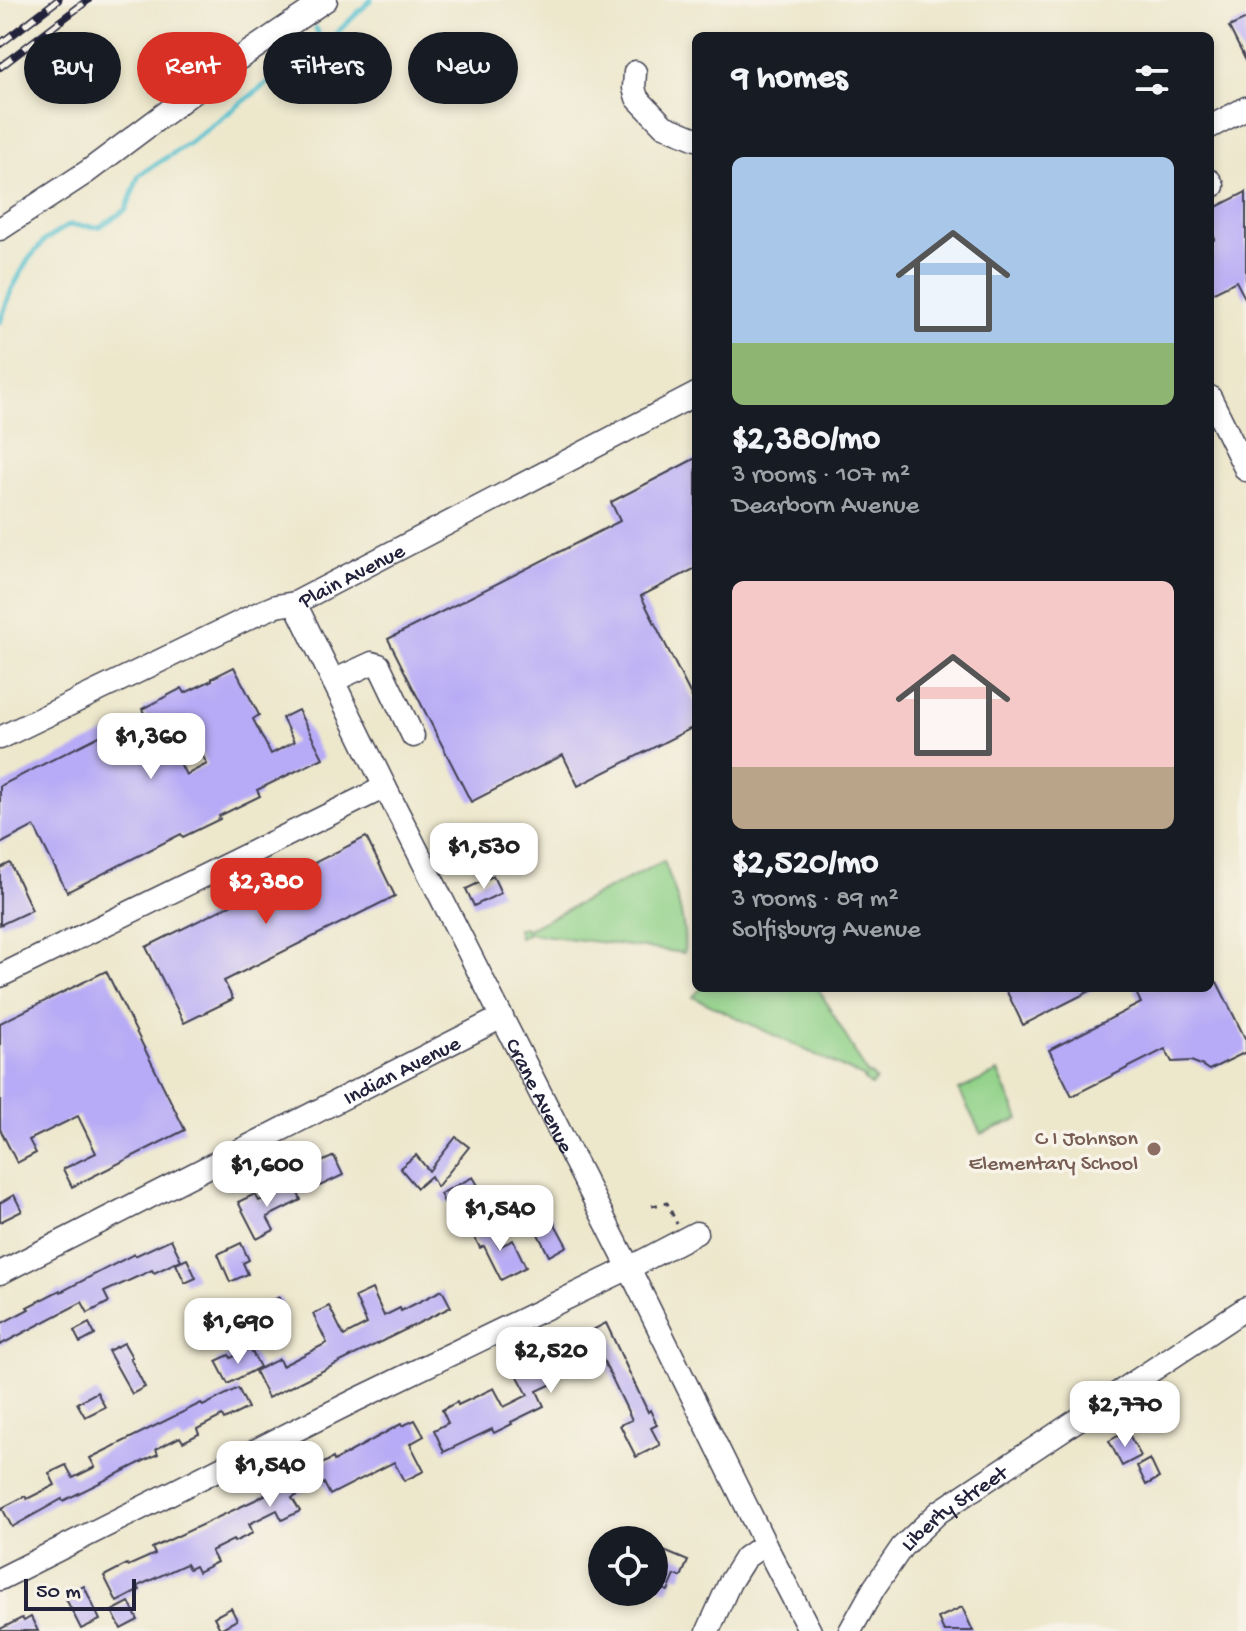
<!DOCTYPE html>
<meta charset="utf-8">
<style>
body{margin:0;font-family:"Gochi Hand",sans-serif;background:#242831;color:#f1f3f6;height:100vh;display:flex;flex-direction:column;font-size:30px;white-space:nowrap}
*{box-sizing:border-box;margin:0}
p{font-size:26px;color:#9ea1a6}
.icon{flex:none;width:44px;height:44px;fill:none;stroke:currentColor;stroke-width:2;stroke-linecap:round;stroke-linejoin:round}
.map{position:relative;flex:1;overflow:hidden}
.drawer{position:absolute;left:692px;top:32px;width:522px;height:960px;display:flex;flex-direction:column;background:#171b24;border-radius:12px;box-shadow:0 4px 12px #0003}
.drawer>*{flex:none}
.guide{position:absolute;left:24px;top:32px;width:548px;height:72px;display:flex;gap:16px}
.fabs{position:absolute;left:588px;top:1526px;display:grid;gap:16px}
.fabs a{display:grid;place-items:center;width:80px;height:80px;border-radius:50%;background:#171b24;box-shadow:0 4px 12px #0003;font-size:40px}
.scale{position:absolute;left:24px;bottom:20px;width:112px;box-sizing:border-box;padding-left:8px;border:4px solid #22223b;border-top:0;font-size:22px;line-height:28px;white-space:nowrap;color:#22223b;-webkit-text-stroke:6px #f7f3e8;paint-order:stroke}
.price{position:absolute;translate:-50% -68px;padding:0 18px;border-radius:16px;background:#fff;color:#222;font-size:26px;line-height:52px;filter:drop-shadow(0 2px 4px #0008)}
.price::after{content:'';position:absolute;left:50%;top:48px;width:24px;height:18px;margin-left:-12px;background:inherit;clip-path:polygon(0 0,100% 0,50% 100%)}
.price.on{background:#d93025;color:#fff}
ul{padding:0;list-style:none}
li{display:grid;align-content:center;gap:16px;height:424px;padding:0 40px}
li span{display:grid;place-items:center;height:248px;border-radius:12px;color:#555}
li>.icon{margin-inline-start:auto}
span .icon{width:144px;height:144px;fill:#fffc;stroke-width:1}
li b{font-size:34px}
h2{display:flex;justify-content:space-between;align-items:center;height:96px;padding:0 40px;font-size:34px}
.tag{padding:0 28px;border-radius:36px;background:#171b24;box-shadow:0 4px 12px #0003;font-size:28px;line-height:72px}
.tag.on{background:#d93025;color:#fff}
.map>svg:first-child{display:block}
.green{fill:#90d188;stroke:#597a62;stroke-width:2}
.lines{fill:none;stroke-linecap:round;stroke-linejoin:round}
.stream{stroke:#55c1cf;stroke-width:5}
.building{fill:#b7aaf6;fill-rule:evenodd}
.minor-casing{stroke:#404051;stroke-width:25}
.path{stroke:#404051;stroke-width:3;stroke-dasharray:6 6;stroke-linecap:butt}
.minor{stroke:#fff;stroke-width:22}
.rail-casing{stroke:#22223b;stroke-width:8}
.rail{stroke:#f7f3e8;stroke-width:5;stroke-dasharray:15;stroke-linecap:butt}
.education-dot{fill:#8d6e63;stroke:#f7f3e8;stroke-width:3}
.labels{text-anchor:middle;stroke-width:7;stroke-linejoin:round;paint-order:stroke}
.street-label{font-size:22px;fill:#22223b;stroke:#f7f3e8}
.education-label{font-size:22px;fill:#785e54;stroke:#f7f3e8;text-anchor:end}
</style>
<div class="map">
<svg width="1246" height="1631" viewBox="0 0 1246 1631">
<rect width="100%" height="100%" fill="#f7f3e8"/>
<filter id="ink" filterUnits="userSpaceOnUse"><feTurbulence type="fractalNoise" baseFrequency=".0125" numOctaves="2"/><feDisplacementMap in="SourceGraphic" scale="16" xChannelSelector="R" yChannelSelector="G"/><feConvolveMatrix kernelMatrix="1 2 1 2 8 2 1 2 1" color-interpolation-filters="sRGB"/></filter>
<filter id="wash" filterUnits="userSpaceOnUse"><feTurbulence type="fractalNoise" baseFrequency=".006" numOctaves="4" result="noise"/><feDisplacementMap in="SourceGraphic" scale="32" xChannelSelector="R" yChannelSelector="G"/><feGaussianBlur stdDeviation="1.8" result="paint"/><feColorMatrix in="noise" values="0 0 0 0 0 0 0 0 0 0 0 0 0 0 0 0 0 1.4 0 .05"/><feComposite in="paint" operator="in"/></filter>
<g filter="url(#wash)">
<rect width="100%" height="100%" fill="#ede7cc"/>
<g class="green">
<path d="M664,861C675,892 687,920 684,953L527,933L526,935L519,937L517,929L525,927L526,930Z"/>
<polygon points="701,988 818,988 868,1075 870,1074 876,1080 871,1086 864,1080 865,1078 693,997"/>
<polygon points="998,1072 1019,1119 981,1134 959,1090"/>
</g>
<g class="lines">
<g class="stream">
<polyline points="316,28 323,46"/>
<polyline points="0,322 12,289 28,260 45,240 69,225 99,227 126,210 139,175 189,143 283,71 323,46 371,0"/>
</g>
</g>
<g id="blocks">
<g class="building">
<polygon points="1246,19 1246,61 1229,27"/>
<polygon points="1246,192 1246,300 1236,281 1210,294 1210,242 1215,239 1210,229 1210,210"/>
<polygon points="696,458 696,568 641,596 696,705 696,726 578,786 563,755 471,802 388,639 620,521 611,502"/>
<path d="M234,667L259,715L253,719L271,754L294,742L282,718L298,710L323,758L257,790L260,796L219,816L220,819L183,837L181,834L67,892L34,826L0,844V786L121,725L134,751L157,740L142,709L182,688L185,693L212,680V678ZM192,735L207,764L186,775L171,746Z"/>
<polygon points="366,837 395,896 224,981 233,999 184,1023 146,947"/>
<polygon points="10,863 32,910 0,925 0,868"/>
<polygon points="493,876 501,893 474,906 466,889"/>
<polygon points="106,971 185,1130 72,1187 63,1169 96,1153 78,1116 29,1140 36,1153 17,1163 0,1129 0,1023"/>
<polygon points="1217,982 1246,1040 1246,1052 1209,1070 1201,1065 1191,1061 1172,1062 1165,1049 1072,1096 1049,1050 1141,1003 1134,988 1210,988 1210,985"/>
<polygon points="1005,988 1096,988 1023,1025"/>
<polygon points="456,1137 469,1147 437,1187 431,1176 417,1188 400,1168 416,1155 429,1171"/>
<polygon points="334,1156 343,1175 320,1186 311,1167"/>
<polygon points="473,1177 479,1187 445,1204 440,1194"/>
<polygon points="294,1184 301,1200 267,1217 274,1230 257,1239 238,1202 255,1194 259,1201"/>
<polygon points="537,1191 567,1246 549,1256 530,1218 532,1217 522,1198"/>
<polygon points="14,1195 22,1211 0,1222 0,1203"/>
<polygon points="487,1224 499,1247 513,1240 526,1267 501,1280 484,1246 480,1248 472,1232"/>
<polygon points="171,1239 181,1260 154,1273 152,1270 104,1292 109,1302 88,1313 82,1302 0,1345 0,1324 29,1309 27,1307 60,1290 61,1292 134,1254 135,1256"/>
<polygon points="241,1243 249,1260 243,1263 248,1274 230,1282 218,1254"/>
<polygon points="187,1259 196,1278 185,1283 176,1264"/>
<polygon points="372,1289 384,1316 400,1308 401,1311 442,1290 451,1307 268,1398 255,1371 279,1359 282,1366 327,1343 313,1314 329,1306 344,1336 367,1324 355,1297"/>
<polygon points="279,1297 287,1312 270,1321 262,1306"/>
<polygon points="89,1323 95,1335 80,1343 74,1331"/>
<polygon points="606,1323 648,1412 650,1410 657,1425 651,1428 660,1445 636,1457 620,1425 632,1420 599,1351 572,1365 573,1368 549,1379 552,1384 537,1391 544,1406 511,1422 512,1424 494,1433 492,1429 444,1452 434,1430 448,1423 442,1410 457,1402 458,1405 494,1388 504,1407 528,1395 514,1369 551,1348 566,1341 567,1343"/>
<polygon points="124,1343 132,1357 130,1358 145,1387 132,1394 108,1351"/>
<polygon points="250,1348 260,1367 228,1384 216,1361 229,1355 231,1358"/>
<polygon points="238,1388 248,1408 224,1420 222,1416 197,1429 199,1434 183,1442 180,1437 156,1449 158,1454 63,1501 62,1499 12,1527 2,1508 25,1496 27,1499 55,1485 49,1473 66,1465 73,1478 95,1467 90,1458 201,1403 203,1406"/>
<polygon points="97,1392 105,1407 85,1417 77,1403"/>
<polygon points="415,1420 424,1436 410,1444 424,1471 404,1481 394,1462 330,1495 324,1483 313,1488 312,1487 292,1498 300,1511 282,1520 277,1510 249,1524 253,1533 234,1542 233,1540 211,1551 217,1562 198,1572 195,1566 189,1569 186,1564 138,1586 140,1590 117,1602 104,1576 127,1564 128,1566 155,1554 152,1548 255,1500 333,1458 334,1461 401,1424 402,1426"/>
<polygon points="1127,1431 1141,1456 1122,1466 1109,1441"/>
<polygon points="1150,1459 1159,1478 1146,1485 1137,1466"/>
<polygon points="657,1548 688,1561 681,1577 675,1575 668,1591 654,1585 654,1556"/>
<polygon points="84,1586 100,1620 81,1629 66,1599 74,1595 72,1592"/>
<polygon points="129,1602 138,1620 121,1629 112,1611"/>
<polygon points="962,1607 973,1631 944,1631 938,1618"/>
<polygon points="231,1608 237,1620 220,1629 214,1617"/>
<polygon points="31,1617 38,1631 0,1631 0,1629 22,1618 24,1621"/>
</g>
</g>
</g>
<g filter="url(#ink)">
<use href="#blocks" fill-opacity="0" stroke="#404051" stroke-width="2"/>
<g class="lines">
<g class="minor-casing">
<g id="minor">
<polyline points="635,72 634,88 637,98 664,126 696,139"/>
<polyline points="1210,127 1246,108"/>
<polyline points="1210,181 1213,186 1210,188"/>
<polyline points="0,229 87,172 231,64 326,0"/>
<polyline points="1210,397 1246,470"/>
<path id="s1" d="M295,603L385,787L629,1268L765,1544L810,1631"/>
<polyline points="333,681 372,663 379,665 413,736"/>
<path id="s2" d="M0,738L259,613L276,606L295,603L696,394"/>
<polyline points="0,976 385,787"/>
<path id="s3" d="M0,1273L502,1017"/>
<polyline points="0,1579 356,1400 629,1268 696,1233"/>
<polyline points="708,1631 730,1582 745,1558 765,1544"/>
<path id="s4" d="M850,1631L874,1588L902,1547L939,1512L1246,1308"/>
</g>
</g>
<polyline class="path" points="652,1206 667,1203 677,1224"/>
<use href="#minor" class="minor"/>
<g class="rail-casing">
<g id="rail">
<polyline points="0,44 58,0"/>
<polyline points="0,67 88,0"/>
</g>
</g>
<use href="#rail" class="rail"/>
</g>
</g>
<circle class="education-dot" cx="1154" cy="1149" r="8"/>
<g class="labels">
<g class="street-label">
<text dy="8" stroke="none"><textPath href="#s2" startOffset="388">Plain Avenue</textPath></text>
<text dy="8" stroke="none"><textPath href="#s3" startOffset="450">Indian Avenue</textPath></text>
<text dy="8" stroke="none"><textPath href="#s1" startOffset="550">Crane Avenue</textPath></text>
<text dy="8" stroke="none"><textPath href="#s4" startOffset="164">Liberty Street</textPath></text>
</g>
<g class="education-label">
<text x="1138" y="1144">C I Johnson<tspan x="1138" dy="25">Elementary School</tspan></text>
</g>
</g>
</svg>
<div class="fabs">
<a><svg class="icon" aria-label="locate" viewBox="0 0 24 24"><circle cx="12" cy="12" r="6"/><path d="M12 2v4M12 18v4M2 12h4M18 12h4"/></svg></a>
</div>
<div class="scale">50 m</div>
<b class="price" style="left:151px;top:781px">$1,360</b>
<b class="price" style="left:484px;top:891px">$1,530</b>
<b class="price on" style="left:266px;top:926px">$2,380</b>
<b class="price" style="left:267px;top:1209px">$1,600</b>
<b class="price" style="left:500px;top:1253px">$1,540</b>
<b class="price" style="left:238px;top:1366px">$1,690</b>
<b class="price" style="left:551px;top:1395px">$2,520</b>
<b class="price" style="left:1125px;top:1449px">$2,770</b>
<b class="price" style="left:270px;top:1509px">$1,540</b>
<div class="guide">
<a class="tag">Buy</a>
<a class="tag on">Rent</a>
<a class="tag">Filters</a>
<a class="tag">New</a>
</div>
<section class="drawer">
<h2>9 homes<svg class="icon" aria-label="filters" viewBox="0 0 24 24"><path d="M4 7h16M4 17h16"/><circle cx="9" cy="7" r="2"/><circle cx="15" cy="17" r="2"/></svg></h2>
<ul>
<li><span style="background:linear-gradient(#a9c7e8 75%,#8fb573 0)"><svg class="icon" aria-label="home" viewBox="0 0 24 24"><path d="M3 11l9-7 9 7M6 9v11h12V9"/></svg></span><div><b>$2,380/mo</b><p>3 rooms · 107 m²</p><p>Dearborn Avenue</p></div></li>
<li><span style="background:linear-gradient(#f6c9c9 75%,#b9a48a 0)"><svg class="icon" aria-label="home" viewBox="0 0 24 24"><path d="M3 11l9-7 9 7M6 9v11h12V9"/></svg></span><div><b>$2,520/mo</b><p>3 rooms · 89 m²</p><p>Solfisburg Avenue</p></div></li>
</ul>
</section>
</div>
